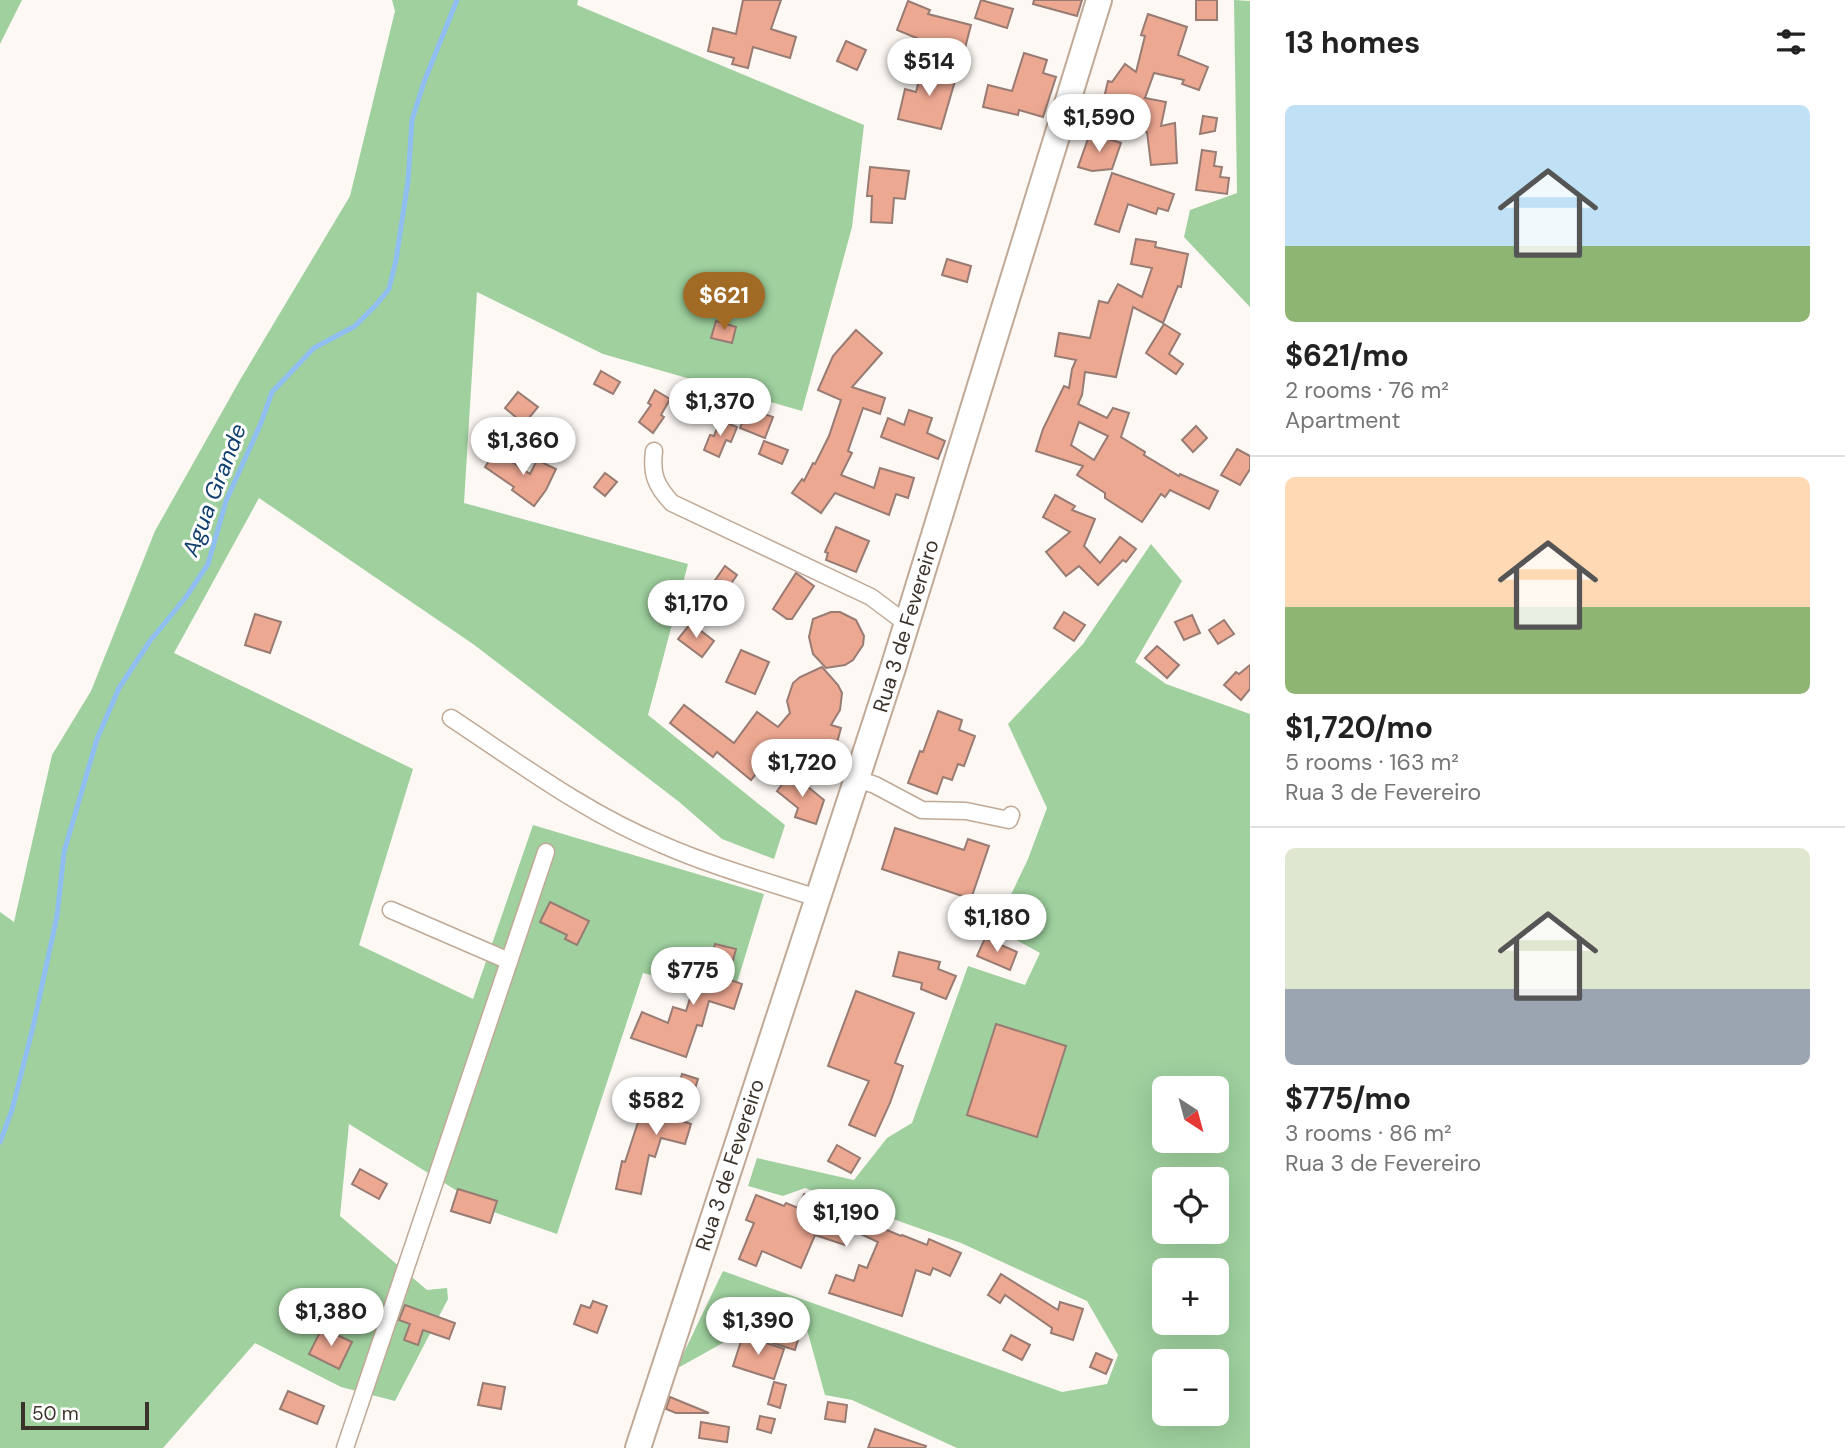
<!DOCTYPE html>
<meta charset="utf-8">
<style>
body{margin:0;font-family:"DM Sans",sans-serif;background:#f6f6f6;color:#222;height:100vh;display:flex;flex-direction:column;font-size:26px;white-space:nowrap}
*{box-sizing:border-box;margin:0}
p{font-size:23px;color:#767676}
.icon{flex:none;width:38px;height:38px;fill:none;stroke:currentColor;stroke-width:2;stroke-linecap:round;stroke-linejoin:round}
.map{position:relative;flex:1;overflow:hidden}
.side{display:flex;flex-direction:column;background:#fff;width:595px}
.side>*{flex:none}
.needle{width:46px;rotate:144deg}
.controls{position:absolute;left:1152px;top:1076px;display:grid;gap:14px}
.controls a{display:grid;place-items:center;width:77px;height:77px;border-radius:10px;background:#fff;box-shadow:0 7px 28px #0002;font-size:35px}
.scale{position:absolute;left:21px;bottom:18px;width:128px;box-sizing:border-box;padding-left:7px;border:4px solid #3b322a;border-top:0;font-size:19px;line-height:24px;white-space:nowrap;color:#3b322a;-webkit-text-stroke:5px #fff;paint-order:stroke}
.price{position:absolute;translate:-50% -60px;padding:0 16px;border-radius:24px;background:#fff;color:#222;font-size:23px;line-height:46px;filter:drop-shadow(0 2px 4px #0008)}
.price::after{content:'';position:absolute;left:50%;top:42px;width:21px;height:16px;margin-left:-10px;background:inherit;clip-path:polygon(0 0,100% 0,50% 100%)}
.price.selected{background:#a16b25;color:#fff}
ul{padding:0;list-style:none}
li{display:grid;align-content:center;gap:14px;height:371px;padding:0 35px}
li+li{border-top:2px solid #e0e0e0}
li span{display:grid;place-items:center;height:217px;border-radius:10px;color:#555}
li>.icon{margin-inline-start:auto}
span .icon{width:126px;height:126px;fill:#fffc;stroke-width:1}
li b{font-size:30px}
h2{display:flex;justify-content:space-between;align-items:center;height:84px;padding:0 35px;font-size:30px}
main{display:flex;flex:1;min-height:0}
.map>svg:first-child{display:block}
.forest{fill:#9fd09e;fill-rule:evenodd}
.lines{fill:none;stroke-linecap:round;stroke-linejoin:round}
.stream{stroke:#91bef1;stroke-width:5}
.building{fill:#eda892;stroke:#987b72;stroke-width:2;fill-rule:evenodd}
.minor-casing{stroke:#c0a996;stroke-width:19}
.primary-casing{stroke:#c0a996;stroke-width:28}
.minor{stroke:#fff;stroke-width:16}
.primary{stroke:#fff;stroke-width:24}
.labels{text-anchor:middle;stroke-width:6;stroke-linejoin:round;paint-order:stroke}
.street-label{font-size:21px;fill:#3b322a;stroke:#fff}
.water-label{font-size:23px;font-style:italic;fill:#11406f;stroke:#fff}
</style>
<main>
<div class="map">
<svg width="1250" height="1448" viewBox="0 0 1250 1448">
<rect width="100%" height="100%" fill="#fdf8f4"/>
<g class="forest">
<polygon points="0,0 22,0 0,44"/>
<polygon points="392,0 578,0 577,5 864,125 852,227 802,411 603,354 477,292 464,503 688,564 648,715 785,825 774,859 722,839 678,801 473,644 259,498 174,653 413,769 359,945 473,999 533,825 764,894 733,996 643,973 557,1234 488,1210 349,1124 340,1216 427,1290 447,1288 448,1299 395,1401 341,1387 255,1343 163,1448 0,1448 0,912 14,922 52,755 91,691 155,531 240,380 350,196 395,11"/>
<polygon points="1234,0 1250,1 1250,307 1184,237 1190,210 1237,193"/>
<path d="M1151,544L1182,581L1135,662L1166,684L1250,714V1448H957L852,1400L825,1395L806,1326L778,1318L739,1334L676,1369L723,1271L1062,1392L1107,1384L1118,1355L1087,1301L961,1243L805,1188L783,1196L748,1186L757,1158L854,1180L887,1138L912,1123L968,966L1025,985L1040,953L995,928L1028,859L1047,808L1008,724L1083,644ZM1164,1088H1216V1141H1164ZM1164,1180H1216V1232H1164ZM1164,1270H1216V1323H1164ZM1164,1362H1216V1414H1164Z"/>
</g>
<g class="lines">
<polyline class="stream" points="0,1142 12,1110 33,1027 57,916 64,852 97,739 119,688 150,641 186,597 208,564 226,501 261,423 272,392 314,348 355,326 376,305 389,289 396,260 408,181 412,120 424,82 457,0"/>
</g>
<g class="building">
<polygon points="743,0 781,0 771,29 796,37 790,58 753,47 748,68 732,64 734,58 708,51 713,28 736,34"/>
<polygon points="981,0 1013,9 1007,28 975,18"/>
<polygon points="1034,0 1082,0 1077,16 1033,4"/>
<rect x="1196" y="0" width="21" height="20"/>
<polygon points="908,1 930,10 928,14 971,25 965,48 919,39 897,30"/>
<polygon points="1148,14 1187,27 1178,55 1208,67 1199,90 1182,84 1184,80 1154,73 1145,98 1166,102 1161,126 1175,123 1177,163 1151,165 1147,132 1126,125 1130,113 1102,106 1108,81 1112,82 1125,64 1136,72 1145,36 1141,35"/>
<polygon points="846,41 866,50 857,70 837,61"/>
<polygon points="1024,53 1047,60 1043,73 1056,77 1043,117 1019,110 1018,115 983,107 988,85 1012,91"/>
<polygon points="923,65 957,74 941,129 898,119 905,89 916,92"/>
<polygon points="1203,116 1217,118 1215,131 1200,134"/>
<polygon points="1090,133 1121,143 1112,169 1092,171 1078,167"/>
<polygon points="1202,150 1216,152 1214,166 1222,167 1220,177 1229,178 1227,194 1196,190"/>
<polygon points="870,167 909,171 905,199 894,198 892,223 871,222 872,196 867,196"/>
<polygon points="1112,173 1174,194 1168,211 1158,208 1156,214 1128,204 1119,232 1095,224"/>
<path d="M1136,239L1156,242L1155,247L1188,254L1181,287L1178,286L1163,323L1133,307L1116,377L1085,372L1082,395L1078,404L1107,418L1113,408L1129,413L1121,437L1145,452L1144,455L1179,476L1180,474L1218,491L1209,509L1170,490L1165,497L1161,494L1142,522L1105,498V493L1077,475L1083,466L1036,451L1043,429L1064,386L1069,388L1072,369L1076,360L1055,356L1059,333L1090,338L1099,301L1108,303L1118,284L1142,297L1152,268L1131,264ZM1079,422L1108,436L1094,460L1071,445Z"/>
<polygon points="947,259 971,266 967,282 942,275"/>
<polygon points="716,321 736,327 732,343 711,338"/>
<polygon points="1164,324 1180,334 1169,354 1183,364 1176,374 1146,353"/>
<polygon points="856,330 882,353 852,387 885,398 880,414 863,408 848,451 852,453 841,475 874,488 880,468 914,478 908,498 896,494 889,515 835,493 821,513 792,493 802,479 804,481 813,463 815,464 829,436 841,400 818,390 833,356"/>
<polygon points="601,371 620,382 613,394 594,384"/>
<polygon points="655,390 670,399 661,415 664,417 653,433 639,422 651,405 648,403"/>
<polygon points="518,392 538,407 524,424 505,408"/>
<polygon points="748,408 773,417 765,438 740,428"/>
<polygon points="909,410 932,418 927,433 945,441 938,459 881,437 888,418 904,425"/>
<polygon points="720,420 737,427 731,442 726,440 719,457 704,450 710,435 714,436"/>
<polygon points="1196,426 1207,438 1193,452 1182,440"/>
<polygon points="764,441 788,450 782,464 759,454"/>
<polygon points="1237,449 1250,456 1250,469 1240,485 1221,475"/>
<polygon points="496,451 530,474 537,460 556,469 546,490 534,506 512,490 514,487 485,467"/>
<polygon points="605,473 617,482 605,496 594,487"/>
<polygon points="1055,495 1075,506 1072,510 1095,519 1084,546 1100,563 1120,537 1136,549 1126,562 1123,560 1098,585 1079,566 1066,576 1046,552 1070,532 1043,517"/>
<polygon points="836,527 869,541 856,572 826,560 828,553 825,552"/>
<polygon points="725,566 737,575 723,595 711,586"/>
<polygon points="796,573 814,586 792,619 787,619 773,609"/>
<polygon points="831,612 840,612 856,620 864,636 863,645 853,660 845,665 826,668 813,654 809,637 813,619"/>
<polygon points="1064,612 1085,625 1074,641 1054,628"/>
<polygon points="255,614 281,622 270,653 245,645"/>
<polygon points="1192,615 1200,633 1184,640 1175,622"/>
<polygon points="1224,620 1234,634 1218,644 1209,630"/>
<polygon points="691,623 714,641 702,657 678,639"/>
<polygon points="1157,646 1179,665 1167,678 1145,658"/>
<polygon points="741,650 769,662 755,694 726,682"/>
<polygon points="1250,665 1250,689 1241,700 1224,685 1236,672 1239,674"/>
<polygon points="822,667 838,685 842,693 840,710 831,725 841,728 834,754 807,747 793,765 775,751 751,780 717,752 713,757 670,723 684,705 734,743 757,712 778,727 790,713 787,701 793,683 800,677"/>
<polygon points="938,711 962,720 959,730 975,736 964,766 958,764 952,780 943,777 937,794 908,783 920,751 923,752"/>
<polygon points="791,773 824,800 816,824 795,817 798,808 777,791"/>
<polygon points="895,828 964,850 968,839 989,846 971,899 882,869"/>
<polygon points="550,902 589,921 577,945 565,939 567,935 540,922"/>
<polygon points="985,938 1017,952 1010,970 977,956"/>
<polygon points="715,944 736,949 728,979 742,984 734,1009 709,1001 702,1026 697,1025 686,1057 631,1038 642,1012 668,1023 673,1007 686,1011 699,970 708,973"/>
<polygon points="899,952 940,962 938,969 956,976 946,999 921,989 922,983 893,976"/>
<polygon points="856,991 914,1013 895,1063 903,1066 890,1103 875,1136 849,1125 869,1081 828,1066"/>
<polygon points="996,1024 1066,1046 1037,1137 967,1115"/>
<polygon points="682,1074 698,1079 685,1122 691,1124 685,1144 661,1138 655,1157 649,1155 641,1194 616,1189 622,1161 625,1162 642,1110 669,1118"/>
<polygon points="837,1145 860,1158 851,1173 828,1161"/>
<polygon points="360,1169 387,1184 379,1199 352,1184"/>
<polygon points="458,1189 497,1201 490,1223 451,1211"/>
<polygon points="804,1194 823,1202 822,1204 857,1215 859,1211 877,1219 875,1225 901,1236 902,1235 927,1245 929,1239 961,1253 950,1276 933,1268 930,1275 916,1270 902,1316 829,1293 836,1275 854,1281 859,1265 867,1268 878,1242 850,1229 845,1245 815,1235 801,1268 762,1251 756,1266 739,1259 754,1223 746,1220 756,1195 784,1206 786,1203 798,1208"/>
<polygon points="1001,1274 1058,1310 1060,1302 1083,1309 1073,1340 1051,1333 1052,1328 1005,1295 1000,1303 988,1295"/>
<polygon points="593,1301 607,1306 597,1333 574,1324 581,1305 590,1308"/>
<polygon points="405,1305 455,1323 449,1339 423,1330 418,1345 404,1340 410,1324 399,1320"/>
<polygon points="780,1323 801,1330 795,1350 773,1343"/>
<polygon points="322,1328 352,1342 339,1369 309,1354"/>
<polygon points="743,1335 784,1349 774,1379 733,1366"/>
<polygon points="1011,1335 1030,1345 1022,1360 1003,1350"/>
<polygon points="1096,1353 1112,1360 1106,1374 1090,1367"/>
<polygon points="774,1382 786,1385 780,1408 768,1404"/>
<polygon points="483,1383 505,1387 501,1409 478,1405"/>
<polygon points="288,1391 324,1406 317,1424 280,1409"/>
<polygon points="670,1397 709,1413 676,1413 666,1409"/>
<polygon points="828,1402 847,1405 845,1422 825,1419"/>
<polygon points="760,1416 775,1419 771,1433 757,1429"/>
<polygon points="701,1422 729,1427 727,1442 699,1438"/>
<polygon points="875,1429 926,1446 925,1448 868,1448"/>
</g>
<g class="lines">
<g class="minor-casing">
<g id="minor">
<path d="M654,451C651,474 656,486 672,503L871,597L907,624"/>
<path d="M451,718C519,763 586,813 661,844C711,866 765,881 817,898"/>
<polyline points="857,779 875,785 922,810 966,811 1009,820 1011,815"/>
<polyline points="391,910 509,961"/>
<polyline points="345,1448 546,852"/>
</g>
</g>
<g class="primary-casing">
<polyline id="primary" points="638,1448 893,668 1099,0"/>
</g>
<use href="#minor" class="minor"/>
<use href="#primary" class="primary"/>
</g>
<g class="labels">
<g class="street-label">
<text transform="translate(906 626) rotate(-73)" y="7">Rua 3 de Fevereiro</text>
<text transform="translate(730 1165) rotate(-72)" y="7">Rua 3 de Fevereiro</text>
</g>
<g class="water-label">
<text transform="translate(214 490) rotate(-69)" y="8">Agua Grande</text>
</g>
</g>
</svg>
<div class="controls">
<a><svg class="needle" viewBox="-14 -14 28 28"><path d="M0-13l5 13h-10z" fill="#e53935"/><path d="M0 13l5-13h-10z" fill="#767676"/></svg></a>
<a><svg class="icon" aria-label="locate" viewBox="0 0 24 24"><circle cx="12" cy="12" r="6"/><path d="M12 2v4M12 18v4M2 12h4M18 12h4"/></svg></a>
<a>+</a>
<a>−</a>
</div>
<div class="scale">50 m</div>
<b class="price" style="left:929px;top:98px">$514</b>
<b class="price" style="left:1099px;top:154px">$1,590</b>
<b class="price selected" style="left:724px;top:332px">$621</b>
<b class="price" style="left:720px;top:438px">$1,370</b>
<b class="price" style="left:523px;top:477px">$1,360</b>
<b class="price" style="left:696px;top:640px">$1,170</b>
<b class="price" style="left:802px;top:799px">$1,720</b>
<b class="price" style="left:997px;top:954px">$1,180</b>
<b class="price" style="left:693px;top:1007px">$775</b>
<b class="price" style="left:656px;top:1137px">$582</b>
<b class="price" style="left:846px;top:1249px">$1,190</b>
<b class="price" style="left:331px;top:1348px">$1,380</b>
<b class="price" style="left:758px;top:1357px">$1,390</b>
</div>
<section class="side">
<h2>13 homes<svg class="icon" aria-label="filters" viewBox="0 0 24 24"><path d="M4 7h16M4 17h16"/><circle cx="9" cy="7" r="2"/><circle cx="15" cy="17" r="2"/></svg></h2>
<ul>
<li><span style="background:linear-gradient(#bfe0f5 65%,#8fb573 0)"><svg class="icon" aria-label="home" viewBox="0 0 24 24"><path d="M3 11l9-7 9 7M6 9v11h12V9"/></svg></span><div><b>$621/mo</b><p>2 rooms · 76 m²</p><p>Apartment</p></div></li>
<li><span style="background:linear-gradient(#ffd9b3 60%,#8fb573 0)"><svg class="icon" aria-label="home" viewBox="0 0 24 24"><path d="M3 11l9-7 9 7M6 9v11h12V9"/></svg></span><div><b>$1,720/mo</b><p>5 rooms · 163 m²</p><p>Rua 3 de Fevereiro</p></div></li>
<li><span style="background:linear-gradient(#dfe7d0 65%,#9aa5b1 0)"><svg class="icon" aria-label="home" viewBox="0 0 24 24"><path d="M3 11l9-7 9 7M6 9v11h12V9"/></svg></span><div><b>$775/mo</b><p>3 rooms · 86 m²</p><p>Rua 3 de Fevereiro</p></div></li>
</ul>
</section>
</main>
